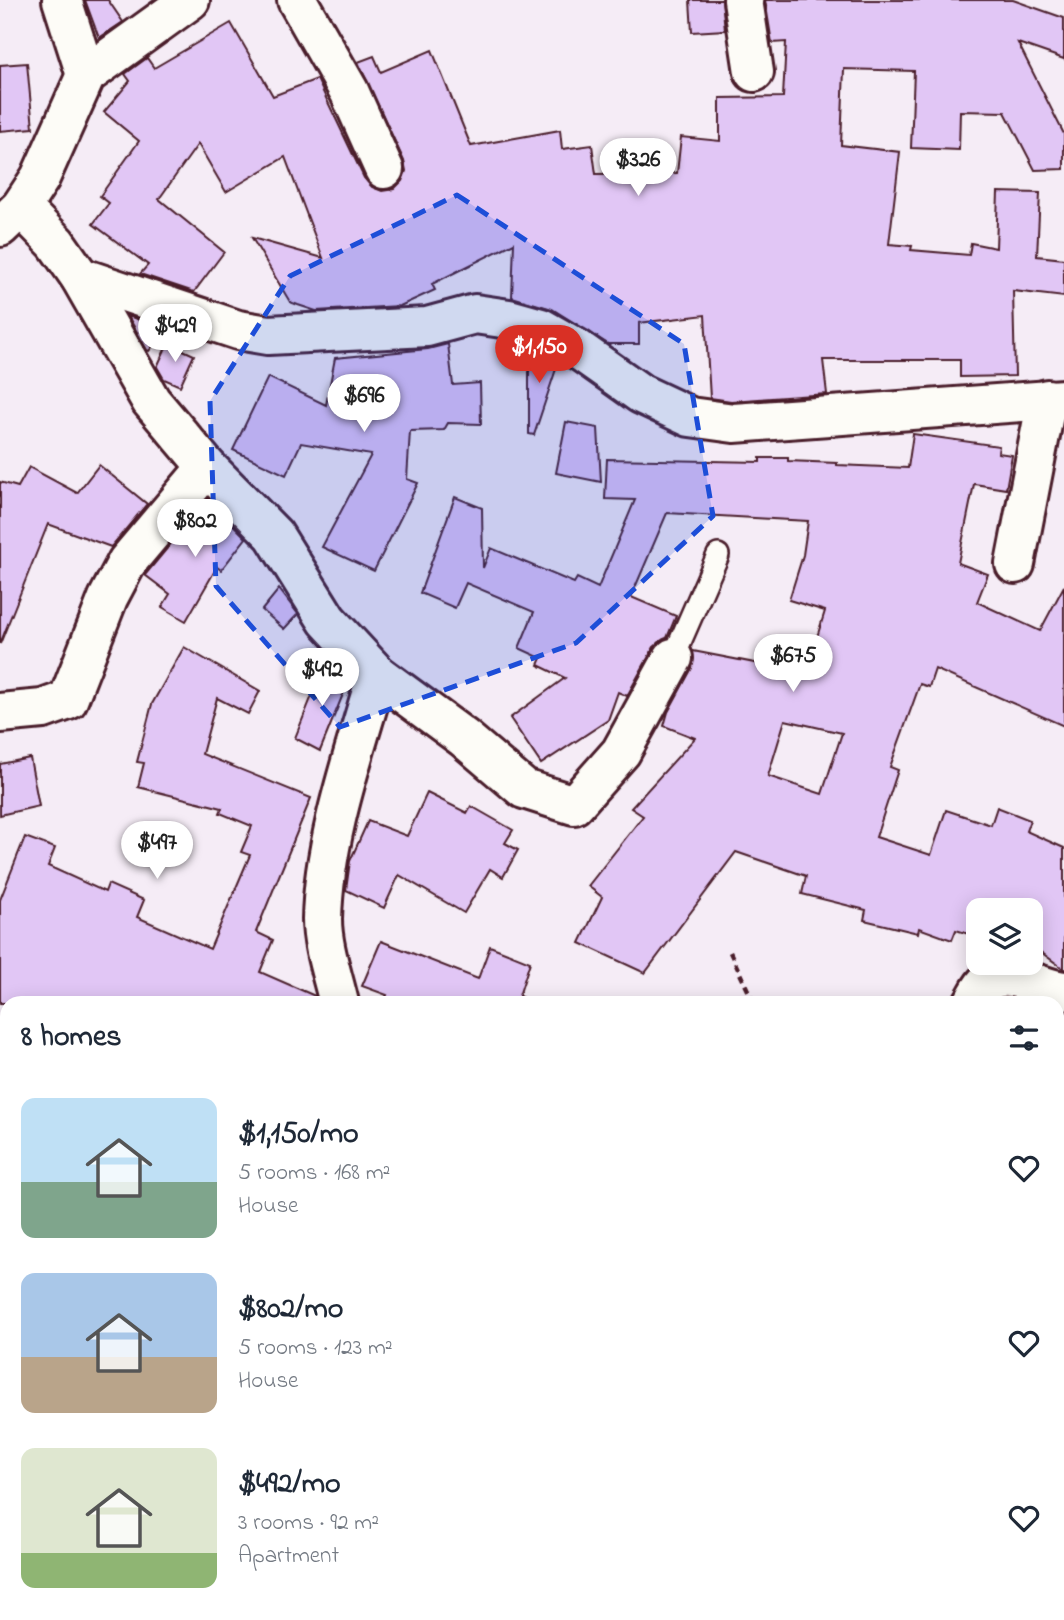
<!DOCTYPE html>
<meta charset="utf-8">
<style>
body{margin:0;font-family:"Indie Flower",sans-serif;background:#f2f2f3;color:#1f2937;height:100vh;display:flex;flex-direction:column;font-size:26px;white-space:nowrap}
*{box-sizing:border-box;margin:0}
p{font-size:23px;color:#747a83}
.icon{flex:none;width:38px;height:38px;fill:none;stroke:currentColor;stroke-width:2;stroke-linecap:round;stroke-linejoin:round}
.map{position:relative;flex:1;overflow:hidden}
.side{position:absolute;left:0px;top:996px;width:1064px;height:625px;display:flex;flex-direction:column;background:#fff;border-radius:21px 21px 0 0;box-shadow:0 4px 18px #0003}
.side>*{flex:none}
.controls{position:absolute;left:966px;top:898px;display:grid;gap:14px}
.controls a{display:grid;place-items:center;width:77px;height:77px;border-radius:14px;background:#fff;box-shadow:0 4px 18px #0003;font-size:35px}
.price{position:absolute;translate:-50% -60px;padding:0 16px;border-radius:24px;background:#fff;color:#222;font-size:23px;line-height:46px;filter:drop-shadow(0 2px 4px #0008)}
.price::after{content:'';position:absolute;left:50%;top:42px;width:21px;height:16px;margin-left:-10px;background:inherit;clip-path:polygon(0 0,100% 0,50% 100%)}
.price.selected{background:#d93025;color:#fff}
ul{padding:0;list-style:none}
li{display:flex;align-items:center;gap:21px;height:175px;padding:0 21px}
li span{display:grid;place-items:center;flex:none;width:196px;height:140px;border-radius:14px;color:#555}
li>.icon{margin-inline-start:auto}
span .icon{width:84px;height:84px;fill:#fffc;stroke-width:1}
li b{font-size:30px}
h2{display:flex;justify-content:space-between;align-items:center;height:84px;padding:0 21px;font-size:30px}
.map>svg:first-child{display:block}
.building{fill:#e1c6f5;stroke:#4a1f2b;stroke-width:2;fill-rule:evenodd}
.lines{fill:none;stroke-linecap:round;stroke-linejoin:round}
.service-casing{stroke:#4a1f2b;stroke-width:26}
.minor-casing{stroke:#4a1f2b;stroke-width:44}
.path{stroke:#4a1f2b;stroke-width:4.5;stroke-dasharray:7 5;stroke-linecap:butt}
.service{stroke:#fdfcf7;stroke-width:21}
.minor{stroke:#fdfcf7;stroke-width:38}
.marked{fill:#1d4ed8;fill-opacity:0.2;stroke:#1d4ed8;stroke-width:5;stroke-dasharray:14 9;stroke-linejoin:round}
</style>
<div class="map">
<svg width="1064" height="1620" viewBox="0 0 1064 1620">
<rect width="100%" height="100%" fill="#f5ecf6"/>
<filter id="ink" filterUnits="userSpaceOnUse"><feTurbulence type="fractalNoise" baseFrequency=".0143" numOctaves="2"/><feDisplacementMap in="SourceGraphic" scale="14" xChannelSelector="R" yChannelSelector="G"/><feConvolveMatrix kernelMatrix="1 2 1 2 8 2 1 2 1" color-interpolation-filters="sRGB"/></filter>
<g filter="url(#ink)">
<g class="building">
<polygon points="85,0 108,0 123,22 99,38"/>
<polygon points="690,0 722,0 725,30 692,32"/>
<polygon points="765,0 1013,0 1064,18 1064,59 1018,43 1064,134 1064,169 1035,170 1005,112 960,111 959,150 911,148 914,71 844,69 841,145 900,152 889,244 912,246 911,250 969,255 971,243 996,248 998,192 1040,193 1037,256 1064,259 1064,297 1013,291 1015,376 960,377 960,360 823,360 827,394 731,401 710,398 705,315 639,323 639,344 608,344 552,309 512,297 514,243 432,284 435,290 400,306 316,311 298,305 290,302 252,238 323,258 285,157 226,192 198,144 159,199 224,252 194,292 140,274 148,265 93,224 109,203 100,196 139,141 104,112 130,81 125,74 147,58 154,68 231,23 273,96 317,79 364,178 372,187 382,191 394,189 402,181 406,171 404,161 358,62 374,56 381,72 432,50 471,146 560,130 562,149 592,145 596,174 677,173 681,137 720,141 720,98 783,97 786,42 772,43"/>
<polygon points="27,63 33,128 0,131 0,65"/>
<polygon points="128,316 166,329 149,351 147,350"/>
<polygon points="168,343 194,355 180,386 164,379 157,367"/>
<polygon points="448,344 453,385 480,383 481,424 448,423 444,430 410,431 407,479 418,483 374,571 322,547 371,455 301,443 286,475 233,450 268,377 326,405 335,358 428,349"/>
<polygon points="529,347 558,363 534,435 529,434"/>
<polygon points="566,422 598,428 601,482 556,473"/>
<path d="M913,434L999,446L998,453L1012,455L1006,489L974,484L958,563L988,574L977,602L1040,631L1064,586V726L935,669L929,687L920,684L890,767L898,770L876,837L931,855L946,810L991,825L997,807L1030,820L1026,831L1064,848V969L1031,945V910L978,907V937L956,930L952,940L919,928L918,933L864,920L866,910L802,894L806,876L736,852L645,973L580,943L602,897L588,886L643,816L631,808L695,738L664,726L668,712L692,668L693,651L806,673L825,611L789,600L803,555L808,521L667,513L631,597L676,616L667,638L654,647L627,696L618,692L608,720L541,764L510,718L565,678L538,665L541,658L519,648L534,612L466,583L455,608L420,593L455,497L482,508L483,568L491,548L574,583L577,578L598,588L635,500L605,499L607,459L760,462V458H788V461L837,463V465L908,468ZM785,720L842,733L822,794L768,776Z"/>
<polygon points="99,465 147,504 111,547 48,524 0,644 0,482 18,487 29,467 77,493"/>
<polygon points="208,499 246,538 221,570 217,567 186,621 162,607 170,594 145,575"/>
<polygon points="279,589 298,614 284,629 262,610"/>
<polygon points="184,647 260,691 248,714 217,698 202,754 311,798 256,932 273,940 260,972 315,996 316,1003 0,1003 0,900 25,837 55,848 48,866 105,892 108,884 144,900 137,917 210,949 250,855 241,852 252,826 220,813 222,808 138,787 144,763 137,762 152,704"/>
<polygon points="324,666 350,677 320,751 295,738"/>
<polygon points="30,758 39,806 0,815 0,764"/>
<polygon points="427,793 467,813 471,806 513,830 505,843 518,850 503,877 490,869 464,913 399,875 384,908 346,890 350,861 368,821 407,836"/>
<polygon points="381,941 478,979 490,946 530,962 519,996 532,1003 383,1003 387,995 362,986"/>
</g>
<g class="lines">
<g class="service-casing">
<polyline id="service" points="673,658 718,555"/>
</g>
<g class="minor-casing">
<g id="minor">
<polyline points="62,0 86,75"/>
<polyline points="297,0 349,91 384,169"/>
<polyline points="743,0 754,72"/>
<polyline points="21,207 56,243 80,277 151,401 207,467 274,535 327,620 377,674 464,738 524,789 574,805 621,752 673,658"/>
<polyline points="0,227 21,207 40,178 86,75 190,0"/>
<polyline points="80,277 238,330 268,335 427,327 475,314 509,319 541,328 576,348 641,394 690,417 734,423 1064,399"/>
<polyline points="1015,564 1047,399"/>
<polyline points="0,713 43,709 68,700 108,598 127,562 207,467"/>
<path d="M339,1003C333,977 322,946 322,919C324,836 355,752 377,674"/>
<path d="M973,1003C977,997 981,987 986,983C1008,966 1041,989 1064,991"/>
<polyline points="0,1262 7,1260"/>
<polyline points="1057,1276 1064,1281"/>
</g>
</g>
<polyline class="path" points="730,952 754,1003"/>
<use href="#service" class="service"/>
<use href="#minor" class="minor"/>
</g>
</g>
<path class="marked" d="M457,195L684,344L713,516L576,643L340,727L216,586L210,401L290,276Z"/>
</svg>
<div class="controls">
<a><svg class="icon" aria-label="layers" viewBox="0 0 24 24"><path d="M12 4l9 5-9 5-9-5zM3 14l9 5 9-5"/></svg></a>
</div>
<b class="price" style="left:638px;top:198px">$326</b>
<b class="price" style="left:175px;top:364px">$429</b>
<b class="price selected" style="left:539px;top:385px">$1,150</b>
<b class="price" style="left:364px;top:434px">$696</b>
<b class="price" style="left:195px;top:559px">$802</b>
<b class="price" style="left:793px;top:694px">$675</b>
<b class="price" style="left:322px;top:708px">$492</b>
<b class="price" style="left:157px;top:881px">$497</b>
<section class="side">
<h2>8 homes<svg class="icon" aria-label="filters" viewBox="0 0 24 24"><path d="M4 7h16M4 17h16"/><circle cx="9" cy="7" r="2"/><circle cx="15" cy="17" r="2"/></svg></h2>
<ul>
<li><span style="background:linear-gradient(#bfe0f5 60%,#7fa58c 0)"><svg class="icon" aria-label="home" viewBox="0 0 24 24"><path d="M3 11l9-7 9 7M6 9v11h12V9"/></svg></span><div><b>$1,150/mo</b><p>5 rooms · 168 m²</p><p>House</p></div><svg class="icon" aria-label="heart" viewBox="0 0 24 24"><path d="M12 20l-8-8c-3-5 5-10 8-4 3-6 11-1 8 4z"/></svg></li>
<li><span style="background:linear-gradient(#a9c7e8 60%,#b9a48a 0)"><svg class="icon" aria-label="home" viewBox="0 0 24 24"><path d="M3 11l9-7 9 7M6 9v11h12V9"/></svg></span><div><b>$802/mo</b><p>5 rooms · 123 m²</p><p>House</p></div><svg class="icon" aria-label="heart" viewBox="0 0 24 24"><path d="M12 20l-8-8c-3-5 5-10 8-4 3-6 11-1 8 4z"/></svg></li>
<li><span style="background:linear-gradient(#dfe7d0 75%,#8fb573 0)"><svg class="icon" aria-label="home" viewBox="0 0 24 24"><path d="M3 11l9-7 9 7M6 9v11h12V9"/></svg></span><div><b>$492/mo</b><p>3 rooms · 92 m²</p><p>Apartment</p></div><svg class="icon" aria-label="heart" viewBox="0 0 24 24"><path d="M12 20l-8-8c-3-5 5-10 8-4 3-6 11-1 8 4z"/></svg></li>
</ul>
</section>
</div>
